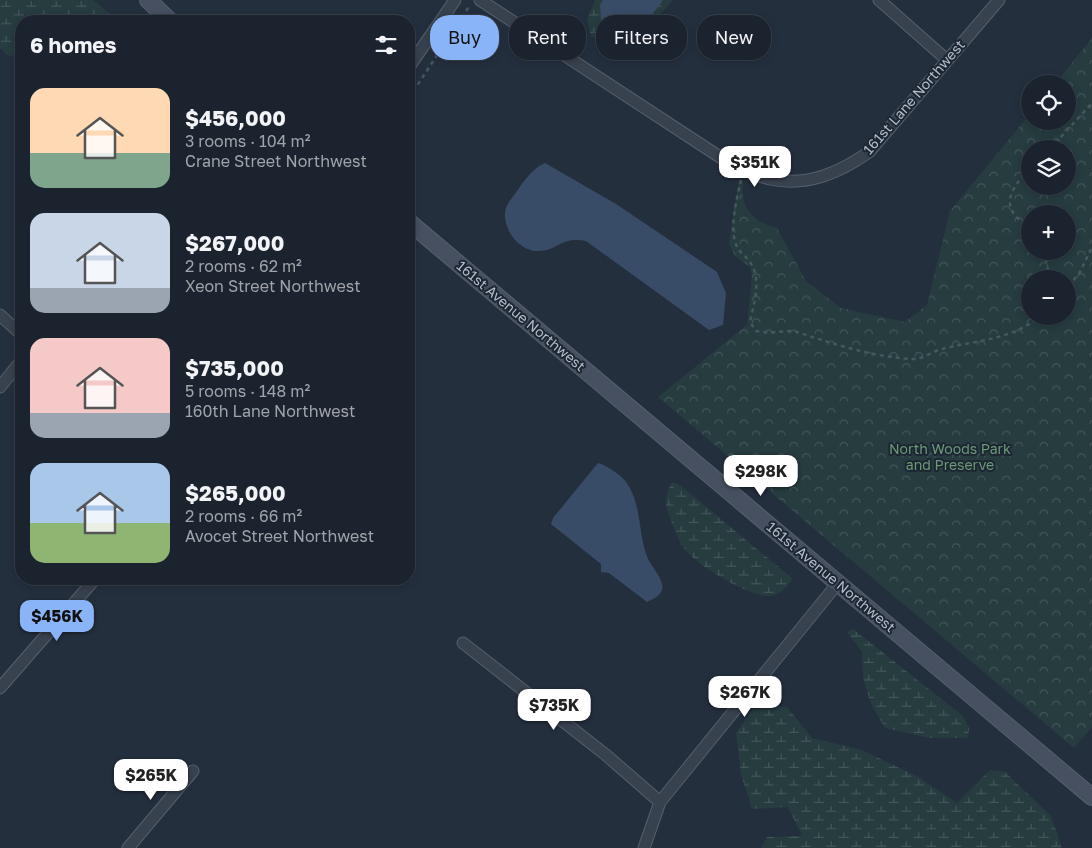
<!DOCTYPE html>
<meta charset="utf-8">
<style>
body{margin:0;font-family:"Golos Text",sans-serif;background:#282f3a;color:#f1f3f6;height:100vh;display:flex;flex-direction:column;font-size:19px;white-space:nowrap}
*{box-sizing:border-box;margin:0}
p{font-size:16px;color:#a0a4aa}
.icon{flex:none;width:28px;height:28px;fill:none;stroke:currentColor;stroke-width:2;stroke-linecap:round;stroke-linejoin:round}
.map{position:relative;flex:1;overflow:hidden}
.side{position:absolute;left:15px;top:15px;width:400px;height:570px;display:flex;flex-direction:column;background:#1b232e;border-radius:20px;box-shadow:0 2px 8px #0003,0 0 0 1px #39404a}
.side>*{flex:none}
.hud{position:absolute;left:430px;top:15px;width:475px;height:45px;display:flex;gap:10px}
.tools{position:absolute;left:1021px;top:75px;display:grid;gap:10px}
.tools a{display:grid;place-items:center;width:55px;height:55px;border-radius:50%;background:#1b232e;box-shadow:0 2px 8px #0003,0 0 0 1px #39404a;font-size:25px}
.price{position:absolute;translate:-50% -42px;padding:0 11px;border-radius:10px;background:#fff;color:#222;font-size:16px;line-height:32px;filter:drop-shadow(0 1px 2px #0008)}
.price::after{content:'';position:absolute;left:50%;top:30px;width:15px;height:11px;margin-left:-8px;background:inherit;clip-path:polygon(0 0,100% 0,50% 100%)}
.price.current{background:#8ab4f8;color:#111}
ul{padding:0;list-style:none}
li{display:flex;align-items:center;gap:15px;height:125px;padding:0 15px}
li span{display:grid;place-items:center;flex:none;width:140px;height:100px;border-radius:15px;color:#555}
li>.icon{margin-inline-start:auto}
span .icon{width:60px;height:60px;fill:#fffc;stroke-width:1}
li b{font-size:21px}
h2{display:flex;justify-content:space-between;align-items:center;height:60px;padding:0 15px;font-size:21px}
.tag{padding:0 18px;border-radius:20px;background:#1b232e;box-shadow:0 2px 8px #0003,0 0 0 1px #39404a;font-size:18px;line-height:45px}
.tag.current{background:#8ab4f8;color:#111}
.map>svg:first-child{display:block}
.wetland{fill:url(#wetland-marsh)}
.park{fill:url(#park-crowns);fill-rule:evenodd}
.water{fill:#394c67}
.lines{fill:none;stroke-linecap:round;stroke-linejoin:round}
.street-casing{stroke:#565f6c;stroke-width:13}
.secondary-casing{stroke:#565f6c;stroke-width:18}
.path{stroke:#44595c;stroke-width:2.5;stroke-dasharray:4 4;stroke-linecap:butt}
.street{stroke:#38414e;stroke-width:11}
.secondary{stroke:#465061;stroke-width:16}
.labels{text-anchor:middle;stroke-width:4;stroke-linejoin:round;paint-order:stroke}
.street-label{font-size:14px;fill:#b4bcc9;stroke:#1d2633}
.park-label{font-size:14px;fill:#6b9a76;stroke:#1d2633}
</style>
<div class="map">
<svg width="1092" height="848" viewBox="0 0 1092 848">
<defs>
<pattern id="wetland-marsh" width="20" height="14" patternUnits="userSpaceOnUse" patternTransform="scale(1.25)"><rect width="20" height="14" fill="#263c3f"/><path d="M1 5h8M5 5V1M11 12h8M15 12V8" fill="none" stroke="#435659"/></pattern>
<pattern id="park-crowns" width="20" height="18" patternUnits="userSpaceOnUse" patternTransform="scale(1.25)"><rect width="20" height="18" fill="#263c3f"/><path d="M2 6a3 3 0 1 1 6 0M12 15a3 3 0 1 1 6 0" fill="none" stroke="#435659"/></pattern>
</defs>
<rect width="100%" height="100%" fill="#242f3e"/>
<g class="wetland">
<polygon points="0,0 93,0 119,21 21,21 21,60 6,54 0,48"/>
<polygon points="595,0 673,0 636,42 612,50 591,36 587,20"/>
<path d="M672,482L680,485L793,579C786,587 781,595 769,596C749,597 694,564 683,547C677,539 668,514 666,504C665,496 669,488 672,482Z"/>
<polygon points="853,629 963,716 969,728 968,738 929,738 885,728 871,704 863,678 862,652 847,632"/>
<polygon points="787,707 812,738 862,750 918,777 957,803 990,770 1005,772 1051,816 1062,848 761,848 767,837 802,836 788,807 752,809 741,774 736,733 753,709"/>
</g>
<path class="park" d="M1092,38V727L1074,748L658,397L747,325L752,277L750,267L735,256L729,244L739,180L743,181C739,207 753,222 777,228L806,281L841,308L905,322L927,305L950,211L1030,114V121H1068V84H1055ZM1030,149H1068V186H1030ZM1030,214H1068V251H1030ZM1030,279H1068V316H1030Z"/>
<g class="water">
<path d="M603,0H663C648,21 641,30 615,37L601,21L600,5Z"/>
<path d="M545,163L616,204L717,272L726,293L723,325L709,330L586,241C561,236 559,250 539,251C516,252 496,220 509,202C520,188 529,170 545,163Z"/>
<path d="M598,463C607,466 620,474 626,482C642,503 638,536 648,559C652,567 665,581 662,590C660,596 653,599 647,602L609,573L601,572V564L551,524L553,518Z"/>
</g>
<g class="lines">
<g class="street-casing">
<g id="street">
<path d="M480,0L726,161C740,167 755,176 770,179C807,187 839,173 869,152L999,0"/>
<polyline points="879,0 947,60"/>
<polyline points="409,67 455,0"/>
<polyline points="0,315 21,334"/>
<polyline points="0,387 21,361"/>
<polyline points="463,643 606,755 660,802"/>
<polyline points="0,688 95,579"/>
<polyline points="128,848 193,771"/>
<polyline points="644,848 660,802 838,583"/>
</g>
</g>
<g class="secondary-casing">
<g id="secondary">
<polyline points="148,0 170,21"/>
<polyline points="409,222 1092,797"/>
</g>
</g>
<g class="path">
<polyline points="409,98 470,5"/>
<polyline points="1050,149 1092,103"/>
<path d="M1030,169C1019,180 1002,198 1014,214C1017,219 1025,223 1030,227"/>
<path d="M741,180C737,198 730,224 735,241C737,251 744,254 750,262C762,279 754,303 750,322L756,331C770,334 781,331 794,331C830,343 876,358 914,359C924,359 933,351 942,349C977,340 1012,340 1040,316"/>
<polyline points="1044,251 1050,279"/>
<polyline points="1068,286 1079,274 1092,247"/>
</g>
<use href="#street" class="street"/>
<use href="#secondary" class="secondary"/>
</g>
<g class="labels">
<g class="street-label">
<text transform="translate(914 97) rotate(-49)" y="5">161st Lane Northwest</text>
<text transform="translate(521 316) rotate(40)" y="5">161st Avenue Northwest</text>
<text transform="translate(831 577) rotate(40)" y="5">161st Avenue Northwest</text>
</g>
<g class="park-label">
<text x="950" y="454">North Woods Park<tspan x="950" dy="16">and Preserve</tspan></text>
</g>
</g>
</svg>
<div class="tools">
<a><svg class="icon" aria-label="locate" viewBox="0 0 24 24"><circle cx="12" cy="12" r="6"/><path d="M12 2v4M12 18v4M2 12h4M18 12h4"/></svg></a>
<a><svg class="icon" aria-label="layers" viewBox="0 0 24 24"><path d="M12 4l9 5-9 5-9-5zM3 14l9 5 9-5"/></svg></a>
<a>+</a>
<a>−</a>
</div>
<b class="price" style="left:755px;top:188px">$351K</b>
<b class="price" style="left:761px;top:497px">$298K</b>
<b class="price current" style="left:57px;top:642px">$456K</b>
<b class="price" style="left:745px;top:718px">$267K</b>
<b class="price" style="left:554px;top:731px">$735K</b>
<b class="price" style="left:151px;top:801px">$265K</b>
<div class="hud">
<a class="tag current">Buy</a>
<a class="tag">Rent</a>
<a class="tag">Filters</a>
<a class="tag">New</a>
</div>
<section class="side">
<h2>6 homes<svg class="icon" aria-label="filters" viewBox="0 0 24 24"><path d="M4 7h16M4 17h16"/><circle cx="9" cy="7" r="2"/><circle cx="15" cy="17" r="2"/></svg></h2>
<ul>
<li><span style="background:linear-gradient(#ffd9b3 65%,#7fa58c 0)"><svg class="icon" aria-label="home" viewBox="0 0 24 24"><path d="M3 11l9-7 9 7M6 9v11h12V9"/></svg></span><div><b>$456,000</b><p>3 rooms · 104 m²</p><p>Crane Street Northwest</p></div></li>
<li><span style="background:linear-gradient(#c9d6e8 75%,#9aa5b1 0)"><svg class="icon" aria-label="home" viewBox="0 0 24 24"><path d="M3 11l9-7 9 7M6 9v11h12V9"/></svg></span><div><b>$267,000</b><p>2 rooms · 62 m²</p><p>Xeon Street Northwest</p></div></li>
<li><span style="background:linear-gradient(#f6c9c9 75%,#9aa5b1 0)"><svg class="icon" aria-label="home" viewBox="0 0 24 24"><path d="M3 11l9-7 9 7M6 9v11h12V9"/></svg></span><div><b>$735,000</b><p>5 rooms · 148 m²</p><p>160th Lane Northwest</p></div></li>
<li><span style="background:linear-gradient(#a9c7e8 60%,#8fb573 0)"><svg class="icon" aria-label="home" viewBox="0 0 24 24"><path d="M3 11l9-7 9 7M6 9v11h12V9"/></svg></span><div><b>$265,000</b><p>2 rooms · 66 m²</p><p>Avocet Street Northwest</p></div></li>
</ul>
</section>
</div>
